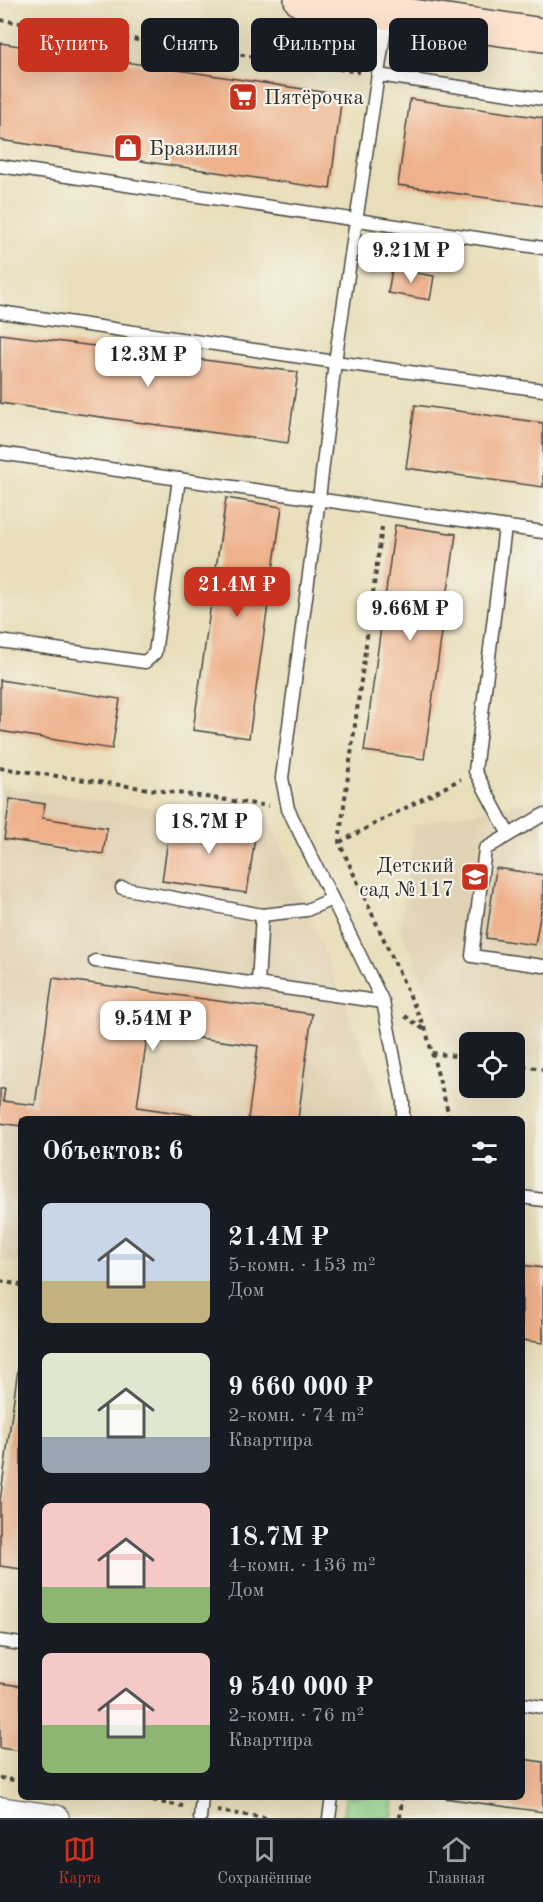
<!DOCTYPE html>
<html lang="ru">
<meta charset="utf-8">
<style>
body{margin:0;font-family:"Old Standard TT",serif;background:#20242c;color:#f1f3f6;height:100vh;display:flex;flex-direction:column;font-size:22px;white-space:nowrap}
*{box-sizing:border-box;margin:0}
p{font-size:20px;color:#9ea1a6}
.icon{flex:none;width:33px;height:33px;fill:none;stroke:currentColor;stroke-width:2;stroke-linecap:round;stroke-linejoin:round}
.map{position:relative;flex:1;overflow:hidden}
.side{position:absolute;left:18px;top:1116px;width:507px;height:684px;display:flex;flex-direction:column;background:#171b24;border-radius:9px;box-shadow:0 6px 24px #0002}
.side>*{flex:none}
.top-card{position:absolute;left:18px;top:18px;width:507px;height:54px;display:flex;gap:12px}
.tools{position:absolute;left:459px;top:1032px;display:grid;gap:12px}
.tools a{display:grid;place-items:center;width:66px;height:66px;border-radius:9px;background:#171b24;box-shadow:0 6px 24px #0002;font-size:30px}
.price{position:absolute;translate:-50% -51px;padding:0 14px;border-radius:12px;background:#fff;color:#222;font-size:20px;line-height:39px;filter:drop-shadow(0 2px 3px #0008)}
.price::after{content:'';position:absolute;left:50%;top:36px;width:18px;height:14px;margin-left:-9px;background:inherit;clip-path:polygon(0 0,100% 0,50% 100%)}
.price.selected{background:#c8321e;color:#fff}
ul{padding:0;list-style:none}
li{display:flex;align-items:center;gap:18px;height:150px;padding:0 24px}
li span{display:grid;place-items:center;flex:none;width:168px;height:120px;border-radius:9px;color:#555}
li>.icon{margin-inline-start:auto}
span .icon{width:72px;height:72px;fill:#fffc;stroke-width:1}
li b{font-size:26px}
h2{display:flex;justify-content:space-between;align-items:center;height:72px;padding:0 24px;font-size:26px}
.pill{padding:0 21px;border-radius:9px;background:#171b24;box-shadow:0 6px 24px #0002;font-size:21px;line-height:54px}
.pill.selected{background:#c8321e;color:#fff}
.dock{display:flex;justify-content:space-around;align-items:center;height:84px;border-top:2px solid #363941;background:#171b24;font-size:16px;color:#9ea1a6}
.dock a{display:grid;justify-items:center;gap:3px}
.dock .selected{color:#c8321e}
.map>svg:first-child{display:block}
.built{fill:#e0d2b4}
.green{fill:#94d890;stroke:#60825e;stroke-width:1.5}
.building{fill:#eeb18b}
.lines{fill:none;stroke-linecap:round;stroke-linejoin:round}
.lane-casing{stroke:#474640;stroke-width:15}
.street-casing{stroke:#474640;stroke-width:28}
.secondary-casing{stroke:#474640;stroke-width:36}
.path{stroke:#474640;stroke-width:4;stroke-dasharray:4.5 4.5;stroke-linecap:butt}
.lane{stroke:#fff;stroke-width:12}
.street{stroke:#fff;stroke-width:26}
.secondary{stroke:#fde4d1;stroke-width:33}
.labels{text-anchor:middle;stroke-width:4.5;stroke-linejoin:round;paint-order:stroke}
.poi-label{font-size:21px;fill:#2b2b2b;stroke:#f7f3e8;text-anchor:start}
</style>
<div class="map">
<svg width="543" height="1818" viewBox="0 0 543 1818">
<rect width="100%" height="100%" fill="#f7f3e8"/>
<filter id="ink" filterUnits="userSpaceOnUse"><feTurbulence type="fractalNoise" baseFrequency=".0167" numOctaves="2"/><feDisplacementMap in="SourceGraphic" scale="12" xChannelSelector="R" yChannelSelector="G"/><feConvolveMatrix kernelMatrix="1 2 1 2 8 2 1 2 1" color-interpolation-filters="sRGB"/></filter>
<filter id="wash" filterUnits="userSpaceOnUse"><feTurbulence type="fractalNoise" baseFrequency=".008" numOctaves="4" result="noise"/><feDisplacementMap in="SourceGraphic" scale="24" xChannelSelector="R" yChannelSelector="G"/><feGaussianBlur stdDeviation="1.35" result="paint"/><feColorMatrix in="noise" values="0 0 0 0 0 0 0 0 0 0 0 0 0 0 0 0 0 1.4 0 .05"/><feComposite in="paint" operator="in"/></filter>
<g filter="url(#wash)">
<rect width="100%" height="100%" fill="#e8deba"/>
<g class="built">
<polygon points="0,787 272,824 383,1098 381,1119 21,1119 21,1263 0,1260"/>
<polygon points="543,797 543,1059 515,1055 514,1042 470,1042 469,1049 451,1046 400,929 415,825"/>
</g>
<polygon class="green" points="346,1797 394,1797 392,1818 343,1816"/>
<g id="blocks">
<g class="building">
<polygon points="0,43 342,95 330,189 0,140"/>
<polygon points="410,99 543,118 543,206 398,185"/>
<polygon points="392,269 434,276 430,300 388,293"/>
<polygon points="0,334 298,372 288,443 0,403"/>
<polygon points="415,405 543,423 543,487 406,468"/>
<polygon points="226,498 282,507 249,738 193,730"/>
<polygon points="395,525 456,534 424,759 364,751"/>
<polygon points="0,680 120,699 112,749 0,731"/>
<polygon points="10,799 45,804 42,818 107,828 103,854 4,839"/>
<polygon points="171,818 256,830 247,893 162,881"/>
<polygon points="496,868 543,875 543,900 535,945 486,938"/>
<polygon points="53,978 312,1014 298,1119 248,1119 258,1046 148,1031 137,1107 213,1118 212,1119 21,1119 21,1126 0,1123 0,1089 5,1089 3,1101 35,1105"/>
<polygon points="522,1265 543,1268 543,1343 522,1340"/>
<polygon points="20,1354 21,1354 21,1569 0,1566 0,1501"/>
<polygon points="0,1683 21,1686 21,1751 0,1748"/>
<polygon points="522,1759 543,1762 543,1812 444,1798 444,1797 522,1797"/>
</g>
</g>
</g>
<g filter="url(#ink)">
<use href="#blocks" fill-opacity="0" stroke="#474640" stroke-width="1.5"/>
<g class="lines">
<g class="lane-casing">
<g id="lane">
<polyline points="387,14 335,362 319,499 282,778 288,809 383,1002 403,1102 403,1119"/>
<polyline points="378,75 543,99"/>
<polyline points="0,166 543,248"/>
<polyline points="0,312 335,362 543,390"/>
<polyline points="0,453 543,532"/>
<polyline points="505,527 475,771 509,835"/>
<polyline points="0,641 145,662 155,653 179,479"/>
<polyline points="543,815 485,849 472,956 543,966"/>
<polyline points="122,888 262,915 307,910 332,899"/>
<polyline points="95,961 383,1002"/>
<polyline points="258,984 262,915"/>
<polyline points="522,1197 543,1200"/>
<polyline points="0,1641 21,1644"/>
<polyline points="522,1704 543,1707"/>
<polyline points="200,1818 202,1797"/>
<polyline points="329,1818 332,1797"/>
</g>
</g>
<g class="street-casing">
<polyline id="street" points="0,1810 56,1818"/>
</g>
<g class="secondary-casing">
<polyline id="secondary" points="301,0 543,35"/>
</g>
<g class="path">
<polyline points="0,20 360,72"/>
<polyline points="382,527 339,842 426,1031 450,1119"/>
<polyline points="0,768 269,806"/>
<polyline points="340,842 461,779"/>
<polyline points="405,1016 426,1031"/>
<polyline points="432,1053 470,1058"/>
<polyline points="514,1065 543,1069"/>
<polyline points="0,1281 21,1285"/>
<polyline points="0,1778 21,1781"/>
<polyline points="126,1797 183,1806"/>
<polyline points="217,1811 267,1818"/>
<polyline points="400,1818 402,1797"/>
</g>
<use href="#lane" class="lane"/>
<use href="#street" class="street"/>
<use href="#secondary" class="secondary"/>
</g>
</g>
<defs>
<g id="supermarket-square" transform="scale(1.5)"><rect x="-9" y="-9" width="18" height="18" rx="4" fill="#c8321e" stroke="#f7f3e8"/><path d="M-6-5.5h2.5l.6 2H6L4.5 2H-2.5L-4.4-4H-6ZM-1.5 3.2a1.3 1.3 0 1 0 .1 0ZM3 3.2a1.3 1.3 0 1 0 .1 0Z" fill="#fff"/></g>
<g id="shop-square" transform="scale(1.5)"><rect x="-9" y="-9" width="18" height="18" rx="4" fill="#c8321e" stroke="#f7f3e8"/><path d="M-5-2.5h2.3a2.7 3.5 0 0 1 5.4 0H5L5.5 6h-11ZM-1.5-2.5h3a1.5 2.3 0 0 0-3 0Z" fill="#fff"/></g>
<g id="school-square" transform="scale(1.5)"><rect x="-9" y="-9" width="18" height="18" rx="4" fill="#c8321e" stroke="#f7f3e8"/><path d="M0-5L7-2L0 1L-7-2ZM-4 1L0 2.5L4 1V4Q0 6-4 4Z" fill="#fff"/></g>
</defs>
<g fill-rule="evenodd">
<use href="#supermarket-square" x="243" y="97"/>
<use href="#shop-square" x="128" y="148"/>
<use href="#school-square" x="475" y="877"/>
</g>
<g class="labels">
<g class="poi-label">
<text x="264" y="104">Пятёрочка</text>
<text x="149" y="155">Бразилия</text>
<text x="454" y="872" text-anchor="end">Детский<tspan x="454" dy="24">сад №117</tspan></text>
</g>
</g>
</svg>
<div class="tools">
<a><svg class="icon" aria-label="locate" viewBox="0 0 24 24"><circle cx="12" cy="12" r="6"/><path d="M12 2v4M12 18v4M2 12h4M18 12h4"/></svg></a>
</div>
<b class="price" style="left:411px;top:284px">9.21M ₽</b>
<b class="price" style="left:148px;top:388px">12.3M ₽</b>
<b class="price selected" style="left:237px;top:618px">21.4M ₽</b>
<b class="price" style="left:410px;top:642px">9.66M ₽</b>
<b class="price" style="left:209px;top:855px">18.7M ₽</b>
<b class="price" style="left:153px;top:1052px">9.54M ₽</b>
<div class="top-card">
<a class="pill selected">Купить</a>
<a class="pill">Снять</a>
<a class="pill">Фильтры</a>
<a class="pill">Новое</a>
</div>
<section class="side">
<h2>Объектов: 6<svg class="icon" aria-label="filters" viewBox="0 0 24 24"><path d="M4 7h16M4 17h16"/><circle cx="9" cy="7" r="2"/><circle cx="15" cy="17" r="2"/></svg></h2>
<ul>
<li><span style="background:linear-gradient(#c9d6e8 65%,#c2b280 0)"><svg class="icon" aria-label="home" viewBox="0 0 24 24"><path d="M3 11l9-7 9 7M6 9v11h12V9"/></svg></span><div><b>21.4M ₽</b><p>5-комн. · 153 m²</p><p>Дом</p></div></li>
<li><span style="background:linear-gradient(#dfe7d0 70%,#9aa5b1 0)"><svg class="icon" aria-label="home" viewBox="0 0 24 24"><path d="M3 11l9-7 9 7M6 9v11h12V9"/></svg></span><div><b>9 660 000 ₽</b><p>2-комн. · 74 m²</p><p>Квартира</p></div></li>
<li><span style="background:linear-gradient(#f6c9c9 70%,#8fb573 0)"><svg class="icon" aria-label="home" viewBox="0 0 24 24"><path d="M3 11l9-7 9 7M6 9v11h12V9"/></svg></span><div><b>18.7M ₽</b><p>4-комн. · 136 m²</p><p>Дом</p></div></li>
<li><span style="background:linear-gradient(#f6c9c9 60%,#8fb573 0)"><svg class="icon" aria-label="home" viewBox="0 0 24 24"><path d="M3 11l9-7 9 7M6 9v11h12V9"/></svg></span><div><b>9 540 000 ₽</b><p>2-комн. · 76 m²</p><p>Квартира</p></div></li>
</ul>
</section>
</div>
<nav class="dock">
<a class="selected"><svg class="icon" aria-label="map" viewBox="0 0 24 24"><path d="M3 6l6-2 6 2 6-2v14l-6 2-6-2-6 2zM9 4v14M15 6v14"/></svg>Карта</a>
<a><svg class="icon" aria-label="saved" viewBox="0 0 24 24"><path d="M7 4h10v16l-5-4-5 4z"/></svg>Сохранённые</a>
<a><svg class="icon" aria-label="home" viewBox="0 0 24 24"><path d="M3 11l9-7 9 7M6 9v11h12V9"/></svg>Главная</a>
</nav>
